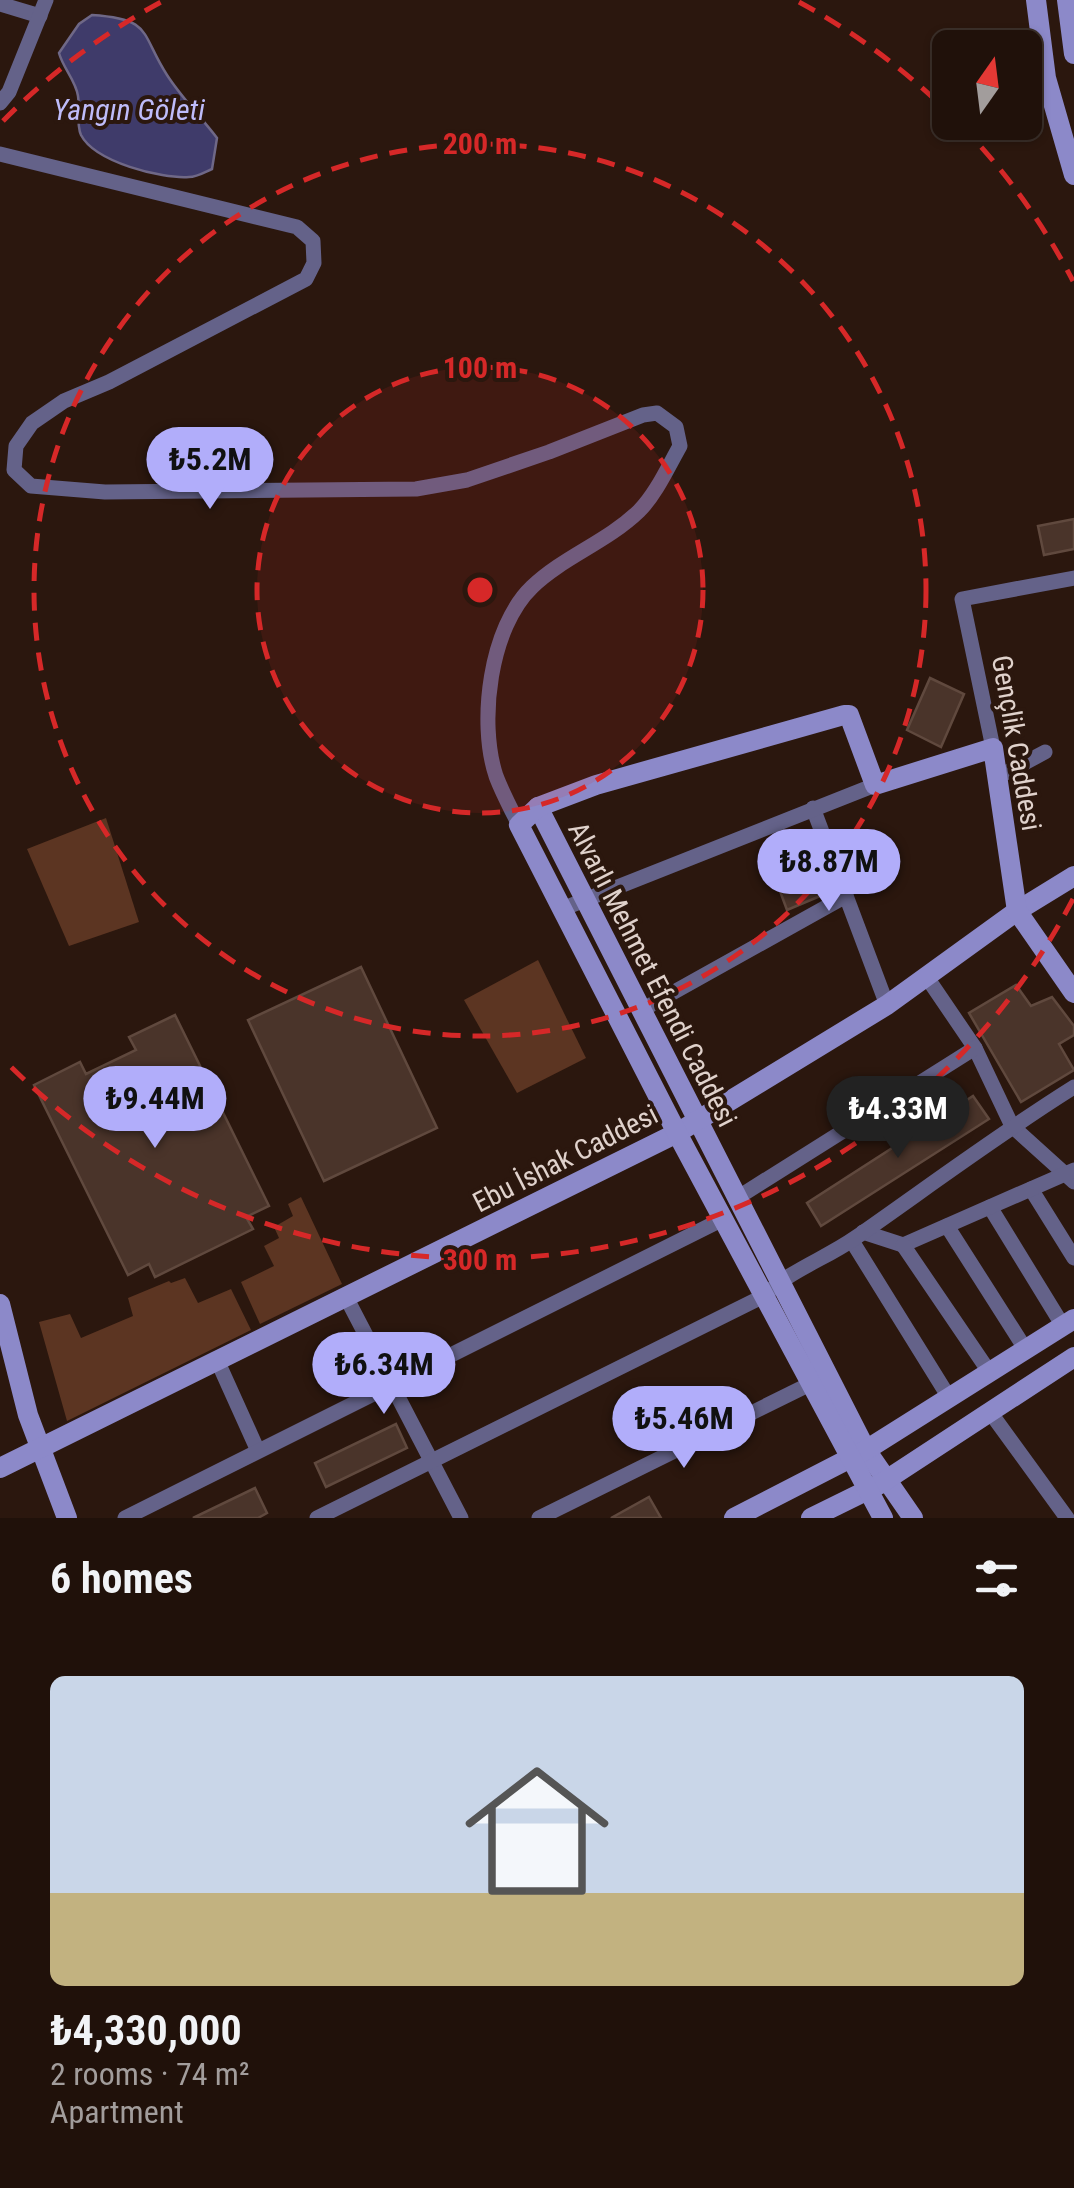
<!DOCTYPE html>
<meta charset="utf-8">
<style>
body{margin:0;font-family:"Roboto Condensed",sans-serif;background:#2d1f18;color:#f1f3f6;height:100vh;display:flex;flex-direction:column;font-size:38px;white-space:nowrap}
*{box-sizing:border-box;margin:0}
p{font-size:32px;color:#a29d9c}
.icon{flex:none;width:55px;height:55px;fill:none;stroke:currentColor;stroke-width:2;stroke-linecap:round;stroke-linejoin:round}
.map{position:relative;height:1518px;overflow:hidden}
.details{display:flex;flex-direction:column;background:#20110a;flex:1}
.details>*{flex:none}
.needle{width:65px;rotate:14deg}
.controls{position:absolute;left:932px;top:30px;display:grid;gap:20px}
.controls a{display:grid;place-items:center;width:110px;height:110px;border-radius:15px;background:#20110a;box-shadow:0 2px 8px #0004,0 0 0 2px #3d312b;font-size:50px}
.price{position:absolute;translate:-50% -85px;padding:0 22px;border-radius:35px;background:#b1adfa;color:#111;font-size:32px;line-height:65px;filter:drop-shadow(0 2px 5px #0008)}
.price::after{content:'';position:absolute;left:50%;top:60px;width:30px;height:22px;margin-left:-15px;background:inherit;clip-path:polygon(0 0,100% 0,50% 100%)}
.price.selected{background:#222;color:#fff}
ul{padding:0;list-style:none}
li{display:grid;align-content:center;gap:20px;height:530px;padding:0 50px}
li+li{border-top:2px solid #3d312b}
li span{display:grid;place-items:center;height:310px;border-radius:15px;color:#555}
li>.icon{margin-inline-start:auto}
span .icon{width:180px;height:180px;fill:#fffc;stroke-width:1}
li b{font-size:42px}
h2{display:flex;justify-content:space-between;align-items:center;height:120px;padding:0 50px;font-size:42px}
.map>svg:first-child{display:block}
.green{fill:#5c3522}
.water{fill:#3f3b6a;stroke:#6f6887;stroke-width:2.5}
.building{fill:#4a342a;stroke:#60493e;stroke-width:2.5}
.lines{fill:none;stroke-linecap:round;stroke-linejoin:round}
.street{stroke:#646289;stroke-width:15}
.secondary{stroke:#8c89c9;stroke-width:20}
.ring{fill:none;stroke:#d62828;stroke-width:5;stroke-dasharray:18 12}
.labels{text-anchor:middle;stroke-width:8;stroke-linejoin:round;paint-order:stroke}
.street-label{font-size:28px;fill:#e0d2cc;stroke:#2b170e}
.water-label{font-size:30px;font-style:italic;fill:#bebcfa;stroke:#2b170e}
.centre{fill:#d62828;stroke:#2b170e;stroke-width:5}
.ring-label{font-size:30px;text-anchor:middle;font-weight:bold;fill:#d62828;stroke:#2b170e;stroke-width:8;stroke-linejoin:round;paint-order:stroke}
</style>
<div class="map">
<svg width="1074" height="1518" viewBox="0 0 1074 1518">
<rect width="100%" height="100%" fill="#2b170e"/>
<g class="green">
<polygon points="106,818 139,922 69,946 27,849"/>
<polygon points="538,960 586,1058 517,1093 464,1000"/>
<polygon points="301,1197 342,1284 260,1324 241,1282 274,1266 264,1246 279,1238 274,1227 293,1216 288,1204"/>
<polygon points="185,1278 198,1303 231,1289 251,1330 67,1421 39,1322 70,1314 81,1338 133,1316 128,1298 169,1281 171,1283"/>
</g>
<path class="water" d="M92,15C153,19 140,33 167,75C181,97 201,117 217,138L212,169C205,172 197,177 189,177C161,179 95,162 81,135C76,124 80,109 78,96C76,81 63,68 59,53L79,24Z"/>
<g class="building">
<polygon points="1074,519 1074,549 1044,555 1038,526"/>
<polygon points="930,678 964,694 941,747 907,730"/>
<polygon points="823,866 832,891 787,910 777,883"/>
<polygon points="361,967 437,1128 324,1181 248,1020"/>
<polygon points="1016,985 1031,1006 1052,997 1074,1026 1074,1035 1059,1044 1074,1070 1021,1102 969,1013"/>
<polygon points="175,1015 269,1206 246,1217 253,1229 155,1277 149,1264 128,1275 34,1085 80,1062 86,1074 136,1050 129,1037"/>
<polygon points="973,1096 989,1119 821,1226 807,1203"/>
<polygon points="396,1424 407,1448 326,1487 315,1463"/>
<polygon points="255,1488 267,1513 258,1518 193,1518"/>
<polygon points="649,1497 661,1518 611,1518"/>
</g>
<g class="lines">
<g class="street">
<polyline points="0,4 40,16"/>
<polyline points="0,103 9,92 46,0"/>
<path d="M0,154L297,227L313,241L314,263L306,279L109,382L64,401L32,423L16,446L14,470L31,486L105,492L416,489L467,480L549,452L643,415L657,413L676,427L680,446C668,467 656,494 639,511C607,542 563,557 532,587C490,627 478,722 496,776C502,792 511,809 519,825"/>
<polyline points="993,748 962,599 1074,578"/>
<polyline points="998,777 1045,752"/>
<polyline points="813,808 887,1005"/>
<polyline points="562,909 875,785"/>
<polyline points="926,976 975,1048 1012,1126 1074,1182"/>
<polyline points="640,1011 846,896"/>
<polyline points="1031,1189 1074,1258"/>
<polyline points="737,1198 975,1048"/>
<polyline points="990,1207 1063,1326"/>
<polyline points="947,1226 1026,1350"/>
<polyline points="863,1232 903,1245 1074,1170"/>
<polyline points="852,1241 950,1399"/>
<polyline points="903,1245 990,1373"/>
<polyline points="346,1297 461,1518"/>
<polyline points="217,1360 258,1451"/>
<polyline points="990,1412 1067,1518"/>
<polyline points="125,1518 723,1219"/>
<path d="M317,1518L764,1296C790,1270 825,1259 855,1238C928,1187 999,1134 1074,1087"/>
<polyline points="539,1518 810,1384"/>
</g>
<g class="secondary">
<polyline points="1036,0 1046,78 1074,175"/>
<polyline points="1067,0 1074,54"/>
<polyline points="538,807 866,1450 913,1518"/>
<polyline points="0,1304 28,1415 67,1518"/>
<polyline points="0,1468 677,1133 887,1005 1017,911 1074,876"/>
<polyline points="734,1518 866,1450 1074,1319"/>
<polyline points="811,1518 880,1484 1074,1357"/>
<polyline points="883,1518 677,1133 519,825 538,807 596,785 844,715 849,715 875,785 993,748 1017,911 1074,993"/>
</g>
</g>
<circle cx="480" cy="590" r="223" fill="#d62828" fill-opacity=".12"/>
<g class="ring">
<circle cx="480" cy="590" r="223"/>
<circle cx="480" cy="590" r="446"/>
<path d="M1073 899A669 669 0 0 1 3 1059M3 121A669 669 0 0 1 161 2M799 2A669 669 0 0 1 949 113M961 125A669 669 0 0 1 1073 281"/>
</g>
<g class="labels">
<g class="street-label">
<text transform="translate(1017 743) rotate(80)" y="10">Gençlik Caddesi</text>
<text transform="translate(653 974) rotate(63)" y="10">Alvarlı Mehmet Efendi Caddesi</text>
<text transform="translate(565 1158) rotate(-27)" y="10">Ebu İshak Caddesi</text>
</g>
<g class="water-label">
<text x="129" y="120">Yangın Göleti</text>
</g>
</g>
<circle cx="480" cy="590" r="15" class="centre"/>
<g class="ring-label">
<text x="480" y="154">200 m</text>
<text x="480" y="378">100 m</text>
<text x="480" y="1270">300 m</text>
</g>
</svg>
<div class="controls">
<a><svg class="needle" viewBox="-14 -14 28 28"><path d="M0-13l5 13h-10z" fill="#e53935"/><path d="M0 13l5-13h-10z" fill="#a29d9c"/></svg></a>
</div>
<b class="price" style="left:210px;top:512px">₺5.2M</b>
<b class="price" style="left:829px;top:914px">₺8.87M</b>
<b class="price" style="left:155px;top:1151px">₺9.44M</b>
<b class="price selected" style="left:898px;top:1161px">₺4.33M</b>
<b class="price" style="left:384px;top:1417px">₺6.34M</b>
<b class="price" style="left:684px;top:1471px">₺5.46M</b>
</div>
<section class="details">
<h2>6 homes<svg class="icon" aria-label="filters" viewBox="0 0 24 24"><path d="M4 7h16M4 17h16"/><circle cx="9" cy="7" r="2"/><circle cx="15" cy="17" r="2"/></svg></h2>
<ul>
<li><span style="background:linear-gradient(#c9d6e8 70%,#c2b280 0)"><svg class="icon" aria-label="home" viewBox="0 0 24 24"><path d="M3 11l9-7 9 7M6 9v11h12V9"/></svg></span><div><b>₺4,330,000</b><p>2 rooms · 74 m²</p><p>Apartment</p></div></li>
</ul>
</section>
